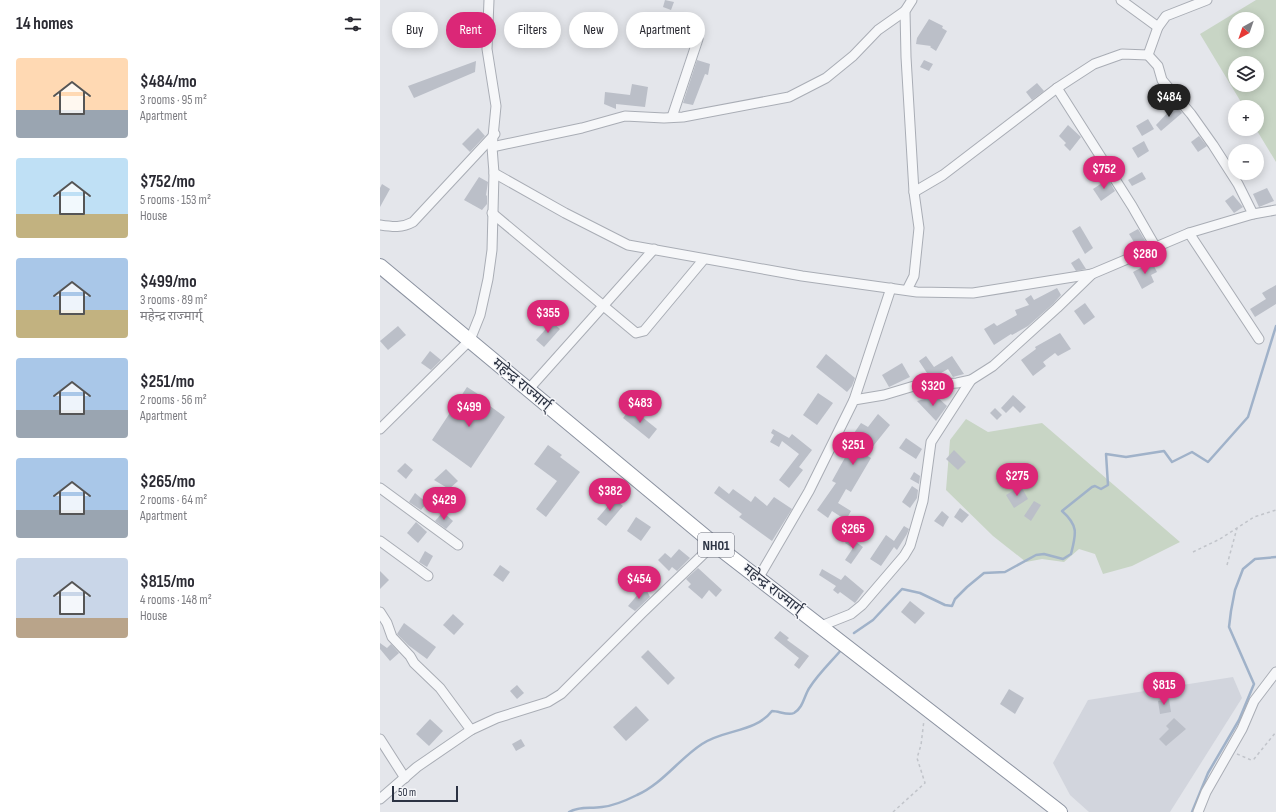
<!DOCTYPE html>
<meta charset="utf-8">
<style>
body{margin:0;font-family:"Sofia Sans Condensed","Noto Sans Devanagari",sans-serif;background:#f2f2f3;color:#2b2b33;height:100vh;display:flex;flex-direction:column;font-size:15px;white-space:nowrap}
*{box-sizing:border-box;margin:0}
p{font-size:13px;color:#7c7c81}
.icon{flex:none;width:22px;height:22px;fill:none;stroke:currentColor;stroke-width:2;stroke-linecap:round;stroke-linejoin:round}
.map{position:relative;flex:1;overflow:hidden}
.panel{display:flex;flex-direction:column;background:#fff;width:380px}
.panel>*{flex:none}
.banner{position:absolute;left:12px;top:12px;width:380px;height:36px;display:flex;gap:8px}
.needle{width:26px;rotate:220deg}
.tools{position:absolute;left:848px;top:12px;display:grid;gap:8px}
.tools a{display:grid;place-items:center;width:36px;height:36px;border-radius:50%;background:#fff;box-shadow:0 2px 10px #0003;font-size:20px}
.scale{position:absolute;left:12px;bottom:10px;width:66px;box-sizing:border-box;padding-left:4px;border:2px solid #2c3343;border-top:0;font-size:11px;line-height:14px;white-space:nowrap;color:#2c3343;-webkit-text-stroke:3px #f4f5f8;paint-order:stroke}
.price{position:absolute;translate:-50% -34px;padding:0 9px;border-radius:14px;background:#db2777;color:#fff;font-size:13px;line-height:26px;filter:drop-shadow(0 1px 2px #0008)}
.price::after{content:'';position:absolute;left:50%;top:24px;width:12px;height:9px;margin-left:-6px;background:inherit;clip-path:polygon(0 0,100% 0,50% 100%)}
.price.on{background:#222;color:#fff}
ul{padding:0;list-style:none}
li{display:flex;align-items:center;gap:12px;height:100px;padding:0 16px}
li span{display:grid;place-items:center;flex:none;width:112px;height:80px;border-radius:4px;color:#555}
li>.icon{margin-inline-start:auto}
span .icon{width:48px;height:48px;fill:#fffc;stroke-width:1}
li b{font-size:17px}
h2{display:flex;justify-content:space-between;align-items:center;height:48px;padding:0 16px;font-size:17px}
.tag{padding:0 14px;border-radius:18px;background:#fff;box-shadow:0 2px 10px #0003;font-size:14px;line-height:36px}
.tag.on{background:#db2777;color:#fff}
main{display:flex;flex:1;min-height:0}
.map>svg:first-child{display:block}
.built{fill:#d2d5dd}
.green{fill:#c8d5c5;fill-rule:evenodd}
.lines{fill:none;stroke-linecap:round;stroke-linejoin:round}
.stream{stroke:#a0b2c9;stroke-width:2.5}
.building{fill:#bbbfc8}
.minor-casing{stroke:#a9adb5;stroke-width:11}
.highway-casing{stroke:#8c93a1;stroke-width:16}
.path{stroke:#c1c4ca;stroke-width:1.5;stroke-dasharray:3 3;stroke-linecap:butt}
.minor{stroke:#f6f7f9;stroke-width:9}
.highway{stroke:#fff;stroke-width:14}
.labels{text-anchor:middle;stroke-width:3;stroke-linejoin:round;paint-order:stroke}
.shield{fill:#f4f5f8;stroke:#686d79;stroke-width:1}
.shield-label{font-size:14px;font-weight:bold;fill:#2c3343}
.street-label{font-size:15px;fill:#2c3343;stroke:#f4f5f8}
</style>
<main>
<section class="panel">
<h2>14 homes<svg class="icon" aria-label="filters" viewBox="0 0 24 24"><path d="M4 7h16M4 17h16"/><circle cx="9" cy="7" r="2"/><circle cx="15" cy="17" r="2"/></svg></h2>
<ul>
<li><span style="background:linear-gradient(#ffd9b3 65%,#9aa5b1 0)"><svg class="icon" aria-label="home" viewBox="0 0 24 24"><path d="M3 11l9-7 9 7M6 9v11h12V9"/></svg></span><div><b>$484/mo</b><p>3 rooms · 95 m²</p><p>Apartment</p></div></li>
<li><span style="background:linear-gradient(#bfe0f5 70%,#c2b280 0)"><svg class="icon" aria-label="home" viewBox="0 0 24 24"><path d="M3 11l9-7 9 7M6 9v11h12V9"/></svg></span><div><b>$752/mo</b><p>5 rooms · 153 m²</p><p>House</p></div></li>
<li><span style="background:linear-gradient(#a9c7e8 65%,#c2b280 0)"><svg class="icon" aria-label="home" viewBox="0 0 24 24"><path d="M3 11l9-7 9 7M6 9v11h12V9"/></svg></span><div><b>$499/mo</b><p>3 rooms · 89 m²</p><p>महेन्द्र राज्मार्ग्</p></div></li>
<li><span style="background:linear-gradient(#a9c7e8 65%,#9aa5b1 0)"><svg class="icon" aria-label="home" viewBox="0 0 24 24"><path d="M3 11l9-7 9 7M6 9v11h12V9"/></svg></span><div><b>$251/mo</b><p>2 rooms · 56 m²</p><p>Apartment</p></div></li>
<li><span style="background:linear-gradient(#a9c7e8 65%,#9aa5b1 0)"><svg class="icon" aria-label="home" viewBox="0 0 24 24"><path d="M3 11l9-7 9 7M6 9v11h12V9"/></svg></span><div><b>$265/mo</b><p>2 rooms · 64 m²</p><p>Apartment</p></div></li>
<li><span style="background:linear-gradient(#c9d6e8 75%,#b9a48a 0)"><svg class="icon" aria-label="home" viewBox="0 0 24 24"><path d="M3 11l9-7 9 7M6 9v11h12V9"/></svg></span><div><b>$815/mo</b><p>4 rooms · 148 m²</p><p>House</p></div></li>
</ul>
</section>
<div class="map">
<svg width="896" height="812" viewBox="0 0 896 812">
<rect width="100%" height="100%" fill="#e4e6eb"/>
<polygon class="built" points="853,677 862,698 790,812 709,812 690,795 673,763 708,700"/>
<g class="green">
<path d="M876,0H896V162L876,129L877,107H864L820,34ZM855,19H877V41H855ZM855,63H877V85H855Z"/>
<polygon points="586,419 608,432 662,423 800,542 752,566 723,574 715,554 699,549 684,562 662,559 646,562 613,536 566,490 570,440"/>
</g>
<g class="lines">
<g class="stream">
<path d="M474,633L493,620L522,589L540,593L565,605L572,606L575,599L587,587L604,573L625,572L656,555L664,554L683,559L691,554C696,534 699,526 682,511L712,487L715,486L721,489L728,485L726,454L746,457L784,451L792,462L812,452L828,462L868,417L896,326"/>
<path d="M189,812C200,806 210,809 222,807C233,806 247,800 257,795C282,784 299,759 322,744C344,729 375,733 392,711C399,711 408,716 414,713C424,707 424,695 430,687C439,673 451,662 462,649"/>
<polyline points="812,812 828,773 859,720 874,684 849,627 851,611 855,590 863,569 875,559 896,557"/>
</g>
</g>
<g class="building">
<polygon points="285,0 294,2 291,10 283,7"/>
<polygon points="549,19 563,26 562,28 567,31 556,51 550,47 551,46 536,44 537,38"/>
<polygon points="317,60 330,64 328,75 325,74 313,105 303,103"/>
<polygon points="544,60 553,64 549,71 540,67"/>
<polygon points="96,61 95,72 34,98 28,86"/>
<polygon points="657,83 664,91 652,100 646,92"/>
<polygon points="252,84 268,87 265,107 236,104 236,109 224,104 225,92 250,95"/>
<polygon points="795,105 802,113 781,131 776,125"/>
<polygon points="768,119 774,129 762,136 756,126"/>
<polygon points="688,125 701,137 690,151 684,145 686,143 679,136"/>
<polygon points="98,128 105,136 90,152 82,144"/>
<polygon points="819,136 827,146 818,152 811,142"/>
<polygon points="764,141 769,151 758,158 752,148"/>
<polygon points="762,172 766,179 752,186 748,180"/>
<polygon points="99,177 108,182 106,195 107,196 107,204 102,210 84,200"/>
<polygon points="728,179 735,191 721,201 713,189"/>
<polygon points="2,184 10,189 0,207 0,188"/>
<polygon points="887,188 894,201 879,207 873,194"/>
<polygon points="853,195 863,207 854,213 845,201"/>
<polygon points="700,226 713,248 705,254 692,231"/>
<polygon points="758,229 766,242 757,247 749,234"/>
<polygon points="699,258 706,269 696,271 691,263"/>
<polygon points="772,262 777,272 771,275 774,282 762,289 753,272"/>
<polygon points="896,285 896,304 875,317 870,309 886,299 882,293"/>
<polygon points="677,288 681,295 673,304 648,326 632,335 631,334 614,345 604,329 614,323 617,326 637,315 635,310 649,305 645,299 651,295 654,300"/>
<polygon points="705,303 715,317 704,325 694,311"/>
<polygon points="172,322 180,329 164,347 156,340"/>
<polygon points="18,326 26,335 8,350 0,341"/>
<polygon points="680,333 691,349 678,356 675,353 663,362 666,366 653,376 641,360 656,349 655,347"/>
<polygon points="50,351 61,360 51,370 41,363"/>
<polygon points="446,354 475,378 472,386 467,392 436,367"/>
<polygon points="546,356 554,367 572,356 584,374 573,377 568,369 551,379 539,361"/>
<polygon points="522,363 530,377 509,387 502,375"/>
<polygon points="87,387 101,396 99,398 125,417 91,468 52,440"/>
<polygon points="438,393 453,403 437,425 423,415"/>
<polygon points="633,395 646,407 640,413 633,406 626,413 621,408"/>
<polygon points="556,396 567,406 556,421 537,401"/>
<polygon points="251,408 277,429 269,439 243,418"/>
<polygon points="615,408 622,415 617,420 610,413"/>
<polygon points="498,414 510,425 486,455 491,458 471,492 466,489 458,503 471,511 466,520 452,511 448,518 437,510 456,483 452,481 477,436 474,433 481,423 488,427"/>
<polygon points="393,429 409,438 412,434 432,450 419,467 423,470 409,488 399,480 419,454 402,441 399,447 390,442 394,435 391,433"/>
<polygon points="526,438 542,449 536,459 519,448"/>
<polygon points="168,445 182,455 180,457 200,472 166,517 156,509 177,481 154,464"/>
<polygon points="574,450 586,462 578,470 566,459"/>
<polygon points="25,463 33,470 26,479 17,471"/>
<polygon points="66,469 78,481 69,489 54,480"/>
<polygon points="534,472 540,476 539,484 530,479"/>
<polygon points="339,486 349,494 353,489 371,502 375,496 387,506 394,497 412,509 392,541 359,517 362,514 334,493"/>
<polygon points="532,486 538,490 537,498 530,508 522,502"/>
<polygon points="641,486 648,499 634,508 626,495"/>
<polygon points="35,493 47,503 41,510 29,502"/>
<polygon points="234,499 243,506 226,526 217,519"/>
<polygon points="654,501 661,505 651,521 644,516"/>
<polygon points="580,508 589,515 582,523 574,517"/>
<polygon points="562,511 569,517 563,527 554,521"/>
<polygon points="63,512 73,521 66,529 55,521"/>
<polygon points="256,517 271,527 261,541 247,531"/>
<polygon points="36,522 47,532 38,543 27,533"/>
<polygon points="524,526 529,529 527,534 517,550 514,547 501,566 490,559 506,535 514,541"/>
<polygon points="469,537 483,547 471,564 465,560 473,548 465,543"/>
<polygon points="299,549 310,558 297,571 292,567 289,571 278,560 285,553 291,558"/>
<polygon points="45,551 53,556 47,567 39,562"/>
<polygon points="120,565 130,572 123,582 113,575"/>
<polygon points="318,568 342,590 336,597 329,590 322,599 308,587 311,584 306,579"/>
<polygon points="442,569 461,580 465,575 484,591 475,603 460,592 458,594 453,590 456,586 439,575"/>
<polygon points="0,571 9,580 0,589"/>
<polygon points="267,591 270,597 255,611 248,606 260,592"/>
<polygon points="530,601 545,613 535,624 521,612"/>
<polygon points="73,614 84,624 74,635 63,625"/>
<polygon points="24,623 56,647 47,659 28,645 17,634"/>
<polygon points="400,631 409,638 407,640 429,656 419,669 414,665 419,658 394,638"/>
<polygon points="0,643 7,648 11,644 19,653 10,661 0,649"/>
<polygon points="268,650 295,678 288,685 261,657"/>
<polygon points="137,685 144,693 137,699 130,691"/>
<polygon points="629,689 644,698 635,714 620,704"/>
<polygon points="789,699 791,712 780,714 778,701"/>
<polygon points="256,706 269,720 246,741 233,727"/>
<polygon points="794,718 806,729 786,746 779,739 789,729 786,726"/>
<polygon points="50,719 63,731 49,746 36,734"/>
<polygon points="141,739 145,746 136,751 132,744"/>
</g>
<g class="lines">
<g class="minor-casing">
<g id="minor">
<polyline points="741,0 778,27"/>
<polyline points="768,55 778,66 782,80 811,114 833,145 858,184 873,214"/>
<polyline points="677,88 752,206 775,246"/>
<polyline points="292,117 318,39"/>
<polyline points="112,147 202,128 245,116 284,118 303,117 409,97 446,78 473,56 498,30 525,11"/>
<polyline points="114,173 185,213 248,245 422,276 537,292 593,293 712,274"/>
<polyline points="534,192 563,175 677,88 714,64 742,54 768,55 778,27 786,16 827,0"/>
<polyline points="112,213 256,333 264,331 324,259"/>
<path d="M0,225C13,227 22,228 33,222L115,134"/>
<polyline points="809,233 879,339"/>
<polyline points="527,290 534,276 539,228 534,192 526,57 525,11 532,0"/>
<polyline points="148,390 274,249"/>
<polyline points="474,400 511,288"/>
<polyline points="0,429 90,340 100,315 108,279 112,250 114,173 112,147 116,106 107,49 109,0"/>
<polyline points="0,488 78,545"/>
<polyline points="0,541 48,576"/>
<polyline points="379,577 429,491 474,400 504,395 534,386 577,383 591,380 613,366 677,308 712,274 809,233 873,214 896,210"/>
<polyline points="0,612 7,623 12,637 30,656 34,663 60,688 91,730"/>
<polyline points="441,626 471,614 482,605 524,556 530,546 543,501 551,442 591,380"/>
<polyline points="0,739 25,778"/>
<polyline points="0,799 37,767 91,730 117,718 168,702 181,694 262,613 334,544"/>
<polyline points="818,812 826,792 862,729 874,701 896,672"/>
</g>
</g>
<g class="highway-casing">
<polyline id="highway" points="0,266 334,544 680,812"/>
</g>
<g class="path">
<polyline points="813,552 840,539 874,517 896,510"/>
<polyline points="847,565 857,528"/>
<polyline points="857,754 871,760 874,759 896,732"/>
<polyline points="513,812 545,783 537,758 541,745 544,720"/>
</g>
<use href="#minor" class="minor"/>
<use href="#highway" class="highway"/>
</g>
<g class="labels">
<rect class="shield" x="318" y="533" width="36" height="24" rx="3"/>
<g class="shield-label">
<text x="336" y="550">NH01</text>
</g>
<g class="street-label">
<text transform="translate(142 384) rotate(40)" y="5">महेन्द्र राज्मार्ग्</text>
<text transform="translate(393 589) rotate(38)" y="5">महेन्द्र राज्मार्ग्</text>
</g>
</g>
</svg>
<div class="tools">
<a><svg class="needle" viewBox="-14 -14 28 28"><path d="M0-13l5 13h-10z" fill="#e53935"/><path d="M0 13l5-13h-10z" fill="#7c7c81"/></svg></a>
<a><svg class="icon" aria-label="layers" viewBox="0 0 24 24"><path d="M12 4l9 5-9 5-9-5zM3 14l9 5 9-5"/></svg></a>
<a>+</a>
<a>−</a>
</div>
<div class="scale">50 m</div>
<b class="price on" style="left:789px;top:118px">$484</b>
<b class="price" style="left:724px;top:190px">$752</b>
<b class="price" style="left:765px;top:275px">$280</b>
<b class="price" style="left:168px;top:334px">$355</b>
<b class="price" style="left:553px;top:407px">$320</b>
<b class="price" style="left:260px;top:424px">$483</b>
<b class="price" style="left:89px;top:428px">$499</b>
<b class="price" style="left:473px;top:466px">$251</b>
<b class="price" style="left:637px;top:497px">$275</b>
<b class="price" style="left:230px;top:512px">$382</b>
<b class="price" style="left:64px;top:521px">$429</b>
<b class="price" style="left:473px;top:550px">$265</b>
<b class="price" style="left:259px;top:600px">$454</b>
<b class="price" style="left:784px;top:706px">$815</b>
<div class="banner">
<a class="tag">Buy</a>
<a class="tag on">Rent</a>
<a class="tag">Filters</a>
<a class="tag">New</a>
<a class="tag">Apartment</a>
</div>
</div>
</main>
